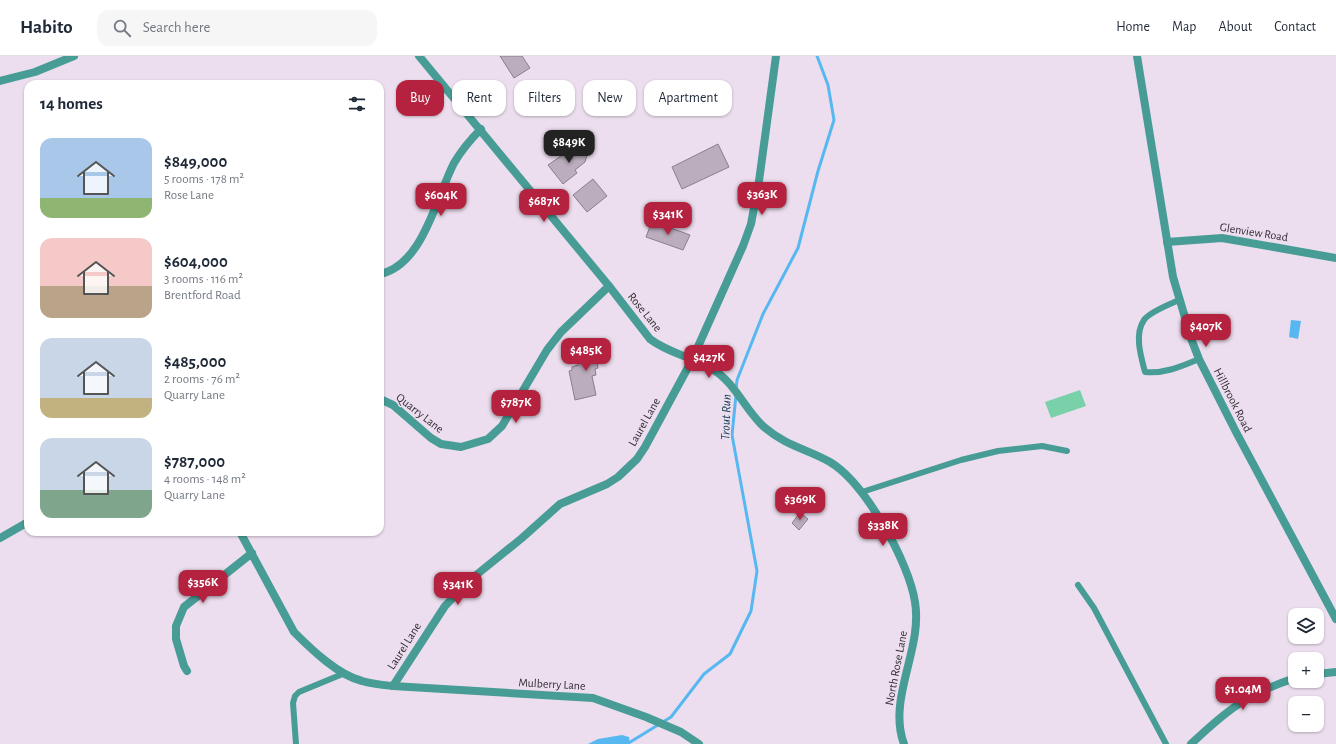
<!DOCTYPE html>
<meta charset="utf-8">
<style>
body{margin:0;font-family:"Alegreya Sans",sans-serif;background:#f6f6f7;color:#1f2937;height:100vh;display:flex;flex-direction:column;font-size:15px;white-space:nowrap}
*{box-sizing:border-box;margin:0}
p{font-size:13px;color:#747a83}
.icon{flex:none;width:22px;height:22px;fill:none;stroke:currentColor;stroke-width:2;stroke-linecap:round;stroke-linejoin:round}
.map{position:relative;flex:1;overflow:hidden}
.details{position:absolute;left:24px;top:24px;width:360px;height:456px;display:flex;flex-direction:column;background:#fff;border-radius:12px;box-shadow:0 1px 3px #0004}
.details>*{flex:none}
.top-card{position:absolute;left:396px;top:24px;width:380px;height:36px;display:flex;gap:8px}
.controls{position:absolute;left:1288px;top:552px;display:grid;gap:8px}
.controls a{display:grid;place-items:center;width:36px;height:36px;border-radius:8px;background:#fff;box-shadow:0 1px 3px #0004;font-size:20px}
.price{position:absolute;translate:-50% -34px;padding:0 9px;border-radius:8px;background:#b4223f;color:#fff;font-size:13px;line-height:26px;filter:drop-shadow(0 1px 2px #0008)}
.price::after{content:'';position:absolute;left:50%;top:24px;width:12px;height:9px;margin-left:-6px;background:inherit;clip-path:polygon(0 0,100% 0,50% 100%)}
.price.selected{background:#222;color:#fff}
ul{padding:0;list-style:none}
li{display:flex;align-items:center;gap:12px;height:100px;padding:0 16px}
li span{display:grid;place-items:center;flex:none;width:112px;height:80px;border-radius:12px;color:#555}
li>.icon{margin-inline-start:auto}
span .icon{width:48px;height:48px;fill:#fffc;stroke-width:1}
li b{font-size:17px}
h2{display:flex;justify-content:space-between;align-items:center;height:48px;padding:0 16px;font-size:17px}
.chip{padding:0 14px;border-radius:12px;background:#fff;box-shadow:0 1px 3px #0004;font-size:14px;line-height:36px}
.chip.selected{background:#b4223f;color:#fff}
header{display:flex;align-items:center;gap:24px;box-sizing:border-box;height:56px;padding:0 20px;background:#fff;border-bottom:1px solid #e0e1e3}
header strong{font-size:19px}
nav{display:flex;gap:22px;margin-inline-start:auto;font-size:14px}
.search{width:280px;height:36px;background:#f6f6f7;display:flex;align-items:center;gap:10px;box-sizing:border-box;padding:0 14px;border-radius:12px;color:#747a83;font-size:15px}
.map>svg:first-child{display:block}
.green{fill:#79d1aa}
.water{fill:#57b8f1}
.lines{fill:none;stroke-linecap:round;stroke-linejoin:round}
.stream{stroke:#57b8f1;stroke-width:3}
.building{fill:#bbadbd;stroke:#8b7e8d}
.service{stroke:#479c95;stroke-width:6}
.minor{stroke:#479c95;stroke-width:8}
.labels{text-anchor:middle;stroke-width:3;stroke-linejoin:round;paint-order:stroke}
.street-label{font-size:12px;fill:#322c33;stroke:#ecdeee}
.water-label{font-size:13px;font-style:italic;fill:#143d54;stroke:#ecdeee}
</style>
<header>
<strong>Habito</strong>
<div class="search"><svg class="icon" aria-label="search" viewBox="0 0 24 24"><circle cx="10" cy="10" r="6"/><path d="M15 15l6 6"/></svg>Search here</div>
<nav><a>Home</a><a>Map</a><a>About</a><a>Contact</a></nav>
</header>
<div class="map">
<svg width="1336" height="688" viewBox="0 0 1336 688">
<rect width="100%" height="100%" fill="#ecdeee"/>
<polygon class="green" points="1080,334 1086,350 1051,362 1045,346"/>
<g class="water">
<polygon points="1291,264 1301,265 1298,283 1289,281"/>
<polygon points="622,679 629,681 630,688 588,688 598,683"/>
</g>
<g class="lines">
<g class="stream">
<polyline points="736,333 737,324 763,258 798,192 818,115 834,64 828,29 817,0"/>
<polyline points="627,688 671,661 704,618 730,598 751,555 757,515 732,379 736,339"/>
</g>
</g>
<g class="building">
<polygon points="500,0 522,0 530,12 514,22"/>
<polygon points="578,88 587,99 585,106 575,114 577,117 563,128 548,109"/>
<polygon points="718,88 729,111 682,133 672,111"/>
<polygon points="593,123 607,140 587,156 573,139"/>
<polygon points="652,165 690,179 683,194 646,181"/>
<polygon points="595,282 604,291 596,300 598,312 595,313 596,319 592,320 596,339 575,344 569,315 572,314 572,311 578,309 577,304 581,303 580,299"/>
<polygon points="800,457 808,463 799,474 792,467"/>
</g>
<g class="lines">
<g class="service">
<path d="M1179,244C1170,248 1149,256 1144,264C1134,278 1141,301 1145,316C1165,318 1182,310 1199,303"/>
<polyline points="862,436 961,404 998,395 1042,390 1067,395"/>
<polyline points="1078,529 1094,552 1166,688"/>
<polyline points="296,688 293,647 295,640 299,636 345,617"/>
</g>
<g class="minor">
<path d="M419,0L609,230L650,283C668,297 692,301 712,313C735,326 745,354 764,371C786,390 807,393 830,406C865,427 909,506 915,546C923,593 887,643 904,688"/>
<polyline points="1137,0 1173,221 1192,285 1199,303 1236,376 1336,563"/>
<polyline points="0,25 35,16 74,0"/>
<polyline points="1167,186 1222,182 1336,202"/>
<path d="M380,218C423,209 436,142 454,107C461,95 471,83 481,73"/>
<polyline points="380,343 393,349 431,382 441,388 461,391 488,383 502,370 547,294 561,276 609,230"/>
<path d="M240,476L294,576C312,594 338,619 362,625C372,628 383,629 393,630L445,550L470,524L522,482L560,448L607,428L618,421L637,403L645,391L692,304L743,190L751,168L759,125L776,0"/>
<polyline points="0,482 28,466"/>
<polyline points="187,615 184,610 176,583 176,570 184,551 252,497"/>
<polyline points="1317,618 1336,616"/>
<polyline points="393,630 593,642 646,661 681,676 699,688"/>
<path d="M1191,688C1227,654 1247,638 1295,622"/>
</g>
</g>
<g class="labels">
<g class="street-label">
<text transform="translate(1254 176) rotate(9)" y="4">Glenview Road</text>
<text transform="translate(645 256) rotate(51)" y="4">Rose Lane</text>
<text transform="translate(1233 344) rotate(63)" y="4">Hillbrook Road</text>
<text transform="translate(420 357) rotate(38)" y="4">Quarry Lane</text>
<text transform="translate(644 366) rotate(-61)" y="4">Laurel Lane</text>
<text transform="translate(404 590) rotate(-58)" y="4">Laurel Lane</text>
<text transform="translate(896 612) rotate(-79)" y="4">North Rose Lane</text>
<text transform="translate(552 628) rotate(3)" y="4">Mulberry Lane</text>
</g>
<g class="water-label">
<text transform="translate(725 361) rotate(-88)" y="5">Trout Run</text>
</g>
</g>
</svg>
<div class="controls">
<a><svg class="icon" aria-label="layers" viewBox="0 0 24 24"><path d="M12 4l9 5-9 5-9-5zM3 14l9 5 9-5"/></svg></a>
<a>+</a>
<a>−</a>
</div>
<b class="price selected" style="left:569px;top:108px">$849K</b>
<b class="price" style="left:762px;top:160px">$363K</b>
<b class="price" style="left:441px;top:161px">$604K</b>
<b class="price" style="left:544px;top:167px">$687K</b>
<b class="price" style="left:668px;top:180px">$341K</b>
<b class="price" style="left:1206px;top:292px">$407K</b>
<b class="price" style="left:586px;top:316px">$485K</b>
<b class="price" style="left:709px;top:323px">$427K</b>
<b class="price" style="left:516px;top:368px">$787K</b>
<b class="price" style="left:800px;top:465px">$369K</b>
<b class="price" style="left:883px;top:491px">$338K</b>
<b class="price" style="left:203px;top:548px">$356K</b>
<b class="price" style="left:458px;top:550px">$341K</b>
<b class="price" style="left:1243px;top:655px">$1.04M</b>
<div class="top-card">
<a class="chip selected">Buy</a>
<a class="chip">Rent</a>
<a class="chip">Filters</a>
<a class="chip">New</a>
<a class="chip">Apartment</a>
</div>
<section class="details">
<h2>14 homes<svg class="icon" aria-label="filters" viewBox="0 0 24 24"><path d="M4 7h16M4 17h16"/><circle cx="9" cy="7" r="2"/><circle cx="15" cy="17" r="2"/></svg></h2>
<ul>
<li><span style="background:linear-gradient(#a9c7e8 75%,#8fb573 0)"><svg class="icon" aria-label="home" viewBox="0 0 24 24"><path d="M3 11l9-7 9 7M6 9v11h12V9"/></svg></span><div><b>$849,000</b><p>5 rooms · 178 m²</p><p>Rose Lane</p></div></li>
<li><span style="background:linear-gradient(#f6c9c9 60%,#b9a48a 0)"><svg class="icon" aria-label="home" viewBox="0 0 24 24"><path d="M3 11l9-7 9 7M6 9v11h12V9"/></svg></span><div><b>$604,000</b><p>3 rooms · 116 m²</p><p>Brentford Road</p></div></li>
<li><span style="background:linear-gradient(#c9d6e8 75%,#c2b280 0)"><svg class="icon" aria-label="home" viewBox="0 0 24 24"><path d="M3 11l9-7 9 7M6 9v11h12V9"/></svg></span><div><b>$485,000</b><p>2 rooms · 76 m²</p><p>Quarry Lane</p></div></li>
<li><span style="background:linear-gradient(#c9d6e8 65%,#7fa58c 0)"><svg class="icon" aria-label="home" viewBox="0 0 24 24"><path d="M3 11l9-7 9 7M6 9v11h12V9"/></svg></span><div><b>$787,000</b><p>4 rooms · 148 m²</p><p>Quarry Lane</p></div></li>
</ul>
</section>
</div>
